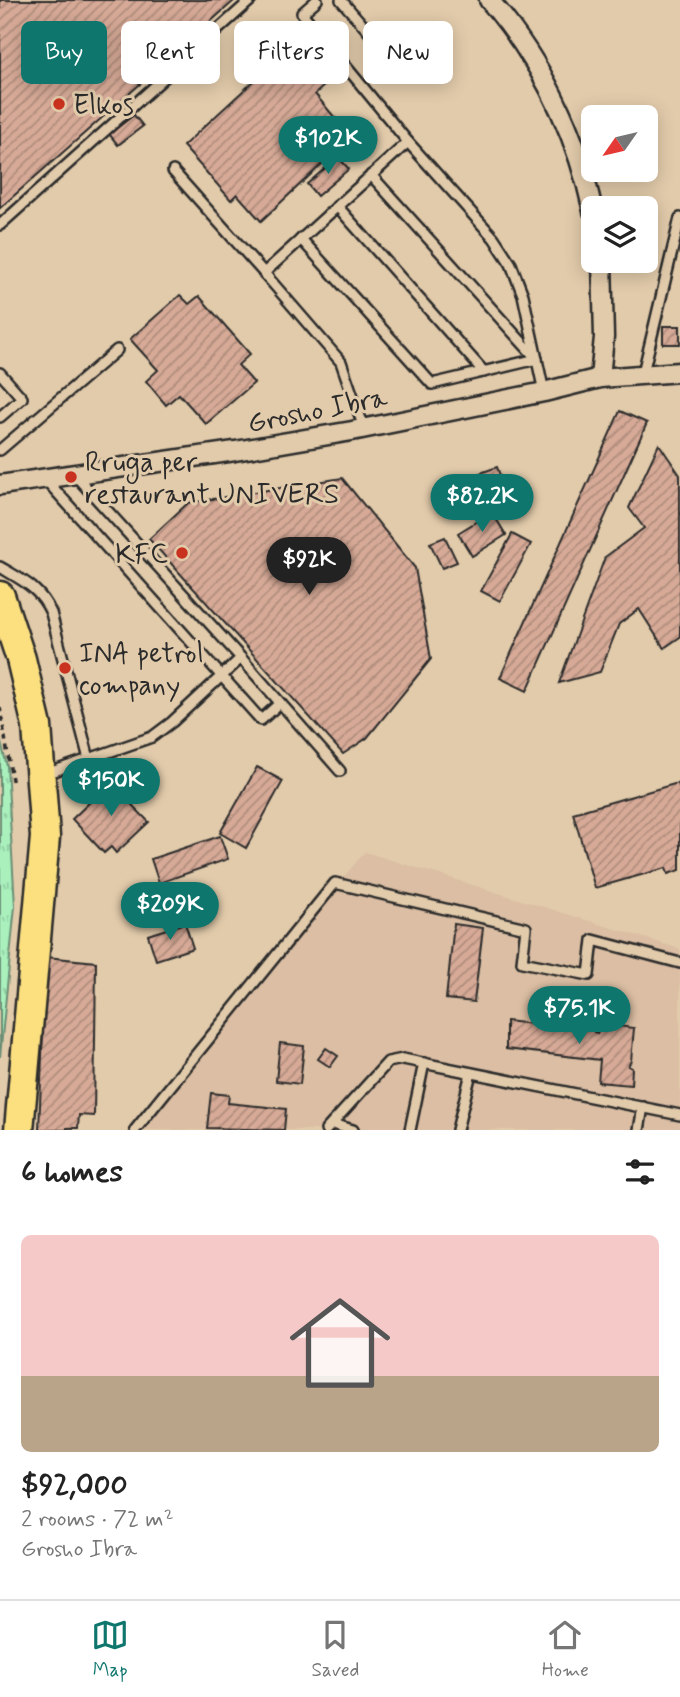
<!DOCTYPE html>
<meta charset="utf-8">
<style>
body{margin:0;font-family:Mynerve,sans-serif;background:#f6f6f6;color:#222;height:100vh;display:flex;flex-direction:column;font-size:26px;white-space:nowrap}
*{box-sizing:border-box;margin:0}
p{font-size:23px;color:#767676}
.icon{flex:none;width:38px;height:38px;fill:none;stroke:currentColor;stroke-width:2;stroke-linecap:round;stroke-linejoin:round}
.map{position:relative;height:1130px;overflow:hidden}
.sheet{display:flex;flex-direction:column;background:#fff;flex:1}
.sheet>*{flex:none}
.hud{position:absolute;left:21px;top:21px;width:639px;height:63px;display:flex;gap:14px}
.needle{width:46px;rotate:236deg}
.buttons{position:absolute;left:581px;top:105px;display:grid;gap:14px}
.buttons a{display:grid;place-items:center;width:77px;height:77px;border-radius:10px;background:#fff;box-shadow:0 4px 18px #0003;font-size:35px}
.price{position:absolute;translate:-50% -60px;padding:0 16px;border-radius:24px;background:#0f766e;color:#fff;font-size:23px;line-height:46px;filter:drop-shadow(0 2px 4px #0008)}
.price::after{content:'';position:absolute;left:50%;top:42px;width:21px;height:16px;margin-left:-10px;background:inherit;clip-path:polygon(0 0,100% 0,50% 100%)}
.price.selected{background:#222;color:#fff}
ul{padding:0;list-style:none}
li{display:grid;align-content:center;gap:14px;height:371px;padding:0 21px}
li span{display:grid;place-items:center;height:217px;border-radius:10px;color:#555}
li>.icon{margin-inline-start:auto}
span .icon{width:126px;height:126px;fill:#fffc;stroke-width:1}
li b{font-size:30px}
h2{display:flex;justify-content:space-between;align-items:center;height:84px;padding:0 21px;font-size:30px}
.chip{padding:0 24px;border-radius:10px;background:#fff;box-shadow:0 4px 18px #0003;font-size:24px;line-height:63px}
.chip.selected{background:#0f766e;color:#fff}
.menu{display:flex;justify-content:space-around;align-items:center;height:98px;border-top:2px solid #e0e0e0;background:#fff;font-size:19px;color:#767676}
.menu a{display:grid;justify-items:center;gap:4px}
.menu .selected{color:#0f766e}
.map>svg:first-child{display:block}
.built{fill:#dbbea3}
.grass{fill:url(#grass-tufts);stroke:#6a8e74;stroke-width:2}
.building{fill:url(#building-hatch);stroke:#2b2b2b;stroke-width:2}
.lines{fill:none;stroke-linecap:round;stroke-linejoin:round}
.lane-casing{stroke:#2b2b2b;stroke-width:14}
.street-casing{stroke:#2b2b2b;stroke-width:23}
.primary-casing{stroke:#2b2b2b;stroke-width:33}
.path{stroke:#2b2b2b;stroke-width:3.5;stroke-dasharray:5 5;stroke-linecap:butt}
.lane{stroke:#e2cbab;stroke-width:9}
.street{stroke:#e2cbab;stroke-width:18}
.primary{stroke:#fce080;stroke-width:28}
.poi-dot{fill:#c8321e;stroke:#e2cbab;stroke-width:2.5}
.labels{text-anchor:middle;stroke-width:6;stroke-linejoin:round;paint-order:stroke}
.poi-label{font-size:28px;fill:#2b2b2b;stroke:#e2cbab;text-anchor:start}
.street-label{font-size:28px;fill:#2b2b2b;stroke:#e2cbab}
</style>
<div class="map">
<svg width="680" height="1130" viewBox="0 0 680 1130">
<defs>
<pattern id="grass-tufts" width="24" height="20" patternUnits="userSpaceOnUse" patternTransform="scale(1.75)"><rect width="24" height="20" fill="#a9f0bd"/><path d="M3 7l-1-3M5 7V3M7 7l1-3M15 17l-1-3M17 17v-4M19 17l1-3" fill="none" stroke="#92cea3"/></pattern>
<pattern id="building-hatch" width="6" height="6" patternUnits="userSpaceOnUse" patternTransform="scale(1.75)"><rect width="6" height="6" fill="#d7aa97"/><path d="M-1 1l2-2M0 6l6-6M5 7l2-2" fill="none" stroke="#af8b7b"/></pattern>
</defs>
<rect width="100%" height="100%" fill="#e2cbab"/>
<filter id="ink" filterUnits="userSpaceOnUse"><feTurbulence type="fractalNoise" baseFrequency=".0143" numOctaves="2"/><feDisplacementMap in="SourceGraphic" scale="14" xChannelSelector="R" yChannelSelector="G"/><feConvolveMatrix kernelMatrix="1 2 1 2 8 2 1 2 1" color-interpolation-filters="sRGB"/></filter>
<g filter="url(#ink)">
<polygon class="built" points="365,852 680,949 680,1130 127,1130"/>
<polygon class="grass" points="0,739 7,766 15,906 0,1057"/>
<g class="building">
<polygon points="0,0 235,0 0,208"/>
<polygon points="292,46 324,86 315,94 351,137 261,221 237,194 231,200 183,146"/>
<polygon points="134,115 143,126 118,145 109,134"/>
<polygon points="338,157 349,169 317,196 307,184"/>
<polygon points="180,295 189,304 199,296 250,354 238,365 254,383 206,424 179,394 166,405 146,381 158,370 130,339"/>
<rect x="663" y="326" width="17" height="18"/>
<polygon points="620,411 647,423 527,691 500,678"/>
<polygon points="659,444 680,475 680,637 664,648 639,609 619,624 600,672 559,683 605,557 644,528 629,508"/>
<polygon points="497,467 508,497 469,511 458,481"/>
<polygon points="342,478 415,568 431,659 367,738 343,754 149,539 188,503"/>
<polygon points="492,512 506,535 472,556 458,533"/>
<polygon points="512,534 531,544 500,601 481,591"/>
<polygon points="445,537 457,562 442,568 430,543"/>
<polygon points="257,767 283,781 246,848 220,833"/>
<polygon points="116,777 137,800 132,805 149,822 116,853 111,847 104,853 72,819"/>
<polygon points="678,783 680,790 680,870 668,874 666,868 595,888 573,813"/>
<polygon points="220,836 228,859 159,883 151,859"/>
<polygon points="185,923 193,948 156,960 148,935"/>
<polygon points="454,924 483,928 474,1002 446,999"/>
<polygon points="46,957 96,962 94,1116 79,1115 78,1128 67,1128 67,1130 39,1130"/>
<polygon points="506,1021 567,1028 570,1022 595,1024 594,1032 597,1033 602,1024 634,1028 631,1061 628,1066 632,1068 631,1085 598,1082 600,1060 506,1049"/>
<polygon points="280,1043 304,1046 300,1084 276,1081"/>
<polygon points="326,1048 338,1056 330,1067 318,1059"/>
<polygon points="211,1093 229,1095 228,1103 286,1109 284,1130 207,1128"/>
</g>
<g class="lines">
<g class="lane-casing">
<g id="lane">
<polyline points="317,0 302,13 408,142 264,273 341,362 364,428"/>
<polyline points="341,0 403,71"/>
<polyline points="408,142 494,238 511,264 523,295 544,392"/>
<polyline points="173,171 264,273"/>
<polyline points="337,206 484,372"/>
<polyline points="0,225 251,0"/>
<polyline points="301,239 432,384 537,359 371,175"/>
<polyline points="0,373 22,398 0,417"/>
<polyline points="643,373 680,218"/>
<polyline points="0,450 117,350"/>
<polyline points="46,480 261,720 280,703"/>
<path d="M0,567C22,580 40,588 51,613L89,759"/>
<polyline points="241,658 340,771"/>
<polyline points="43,775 152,737 172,722 241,658 75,475"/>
<polyline points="332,1124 353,1130"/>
<polyline points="135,1130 335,883 526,928 522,962 589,975 593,940 680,963"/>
<polyline points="326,1130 388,1062 403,1059 680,1115"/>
<polyline points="410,1130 424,1063"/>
<polyline points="457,1130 471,1073"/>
<polyline points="639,1130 643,1107"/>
</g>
</g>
<g class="street-casing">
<g id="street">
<path d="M489,0C541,60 576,133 593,211"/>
<polyline points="600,378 604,337 602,261"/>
<polyline points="0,485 235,451 352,431 544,392 600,378 680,372"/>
</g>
</g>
<g class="primary-casing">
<polyline id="primary" points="0,596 21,659 37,726 45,837 19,1130"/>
</g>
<polyline class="path" points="0,707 13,786"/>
<use href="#lane" class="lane"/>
<use href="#street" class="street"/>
<use href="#primary" class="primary"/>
</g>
</g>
<g class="poi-dot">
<circle cx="59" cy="104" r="7"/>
<circle cx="71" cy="477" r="7"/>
<circle cx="182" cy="553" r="7"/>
<circle cx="65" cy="668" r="7"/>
</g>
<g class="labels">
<g class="poi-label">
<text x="73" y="114">Elkos</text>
<text x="85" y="471">Rruga per<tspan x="85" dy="32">restaurant UNIVERS</tspan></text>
<text x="168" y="563" text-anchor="end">KFC</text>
<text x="79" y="662">INA petrol<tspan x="79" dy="32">company</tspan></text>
</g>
<g class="street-label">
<text transform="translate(317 409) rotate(-11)" y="10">Grosho Ibra</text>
</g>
</g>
</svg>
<div class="buttons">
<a><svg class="needle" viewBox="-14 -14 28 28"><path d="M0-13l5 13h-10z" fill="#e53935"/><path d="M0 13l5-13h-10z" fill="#767676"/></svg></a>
<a><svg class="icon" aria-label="layers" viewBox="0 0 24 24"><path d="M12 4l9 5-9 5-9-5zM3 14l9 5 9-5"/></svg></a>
</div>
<b class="price" style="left:328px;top:176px">$102K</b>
<b class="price" style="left:482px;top:534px">$82.2K</b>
<b class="price selected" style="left:309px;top:597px">$92K</b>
<b class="price" style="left:111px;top:818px">$150K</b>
<b class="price" style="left:170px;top:942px">$209K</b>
<b class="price" style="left:579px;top:1046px">$75.1K</b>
<div class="hud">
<a class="chip selected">Buy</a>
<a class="chip">Rent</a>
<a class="chip">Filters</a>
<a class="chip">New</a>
</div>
</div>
<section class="sheet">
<h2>6 homes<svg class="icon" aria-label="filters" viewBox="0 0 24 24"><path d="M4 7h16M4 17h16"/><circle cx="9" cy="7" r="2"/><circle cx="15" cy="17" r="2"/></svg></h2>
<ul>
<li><span style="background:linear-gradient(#f6c9c9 65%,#b9a48a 0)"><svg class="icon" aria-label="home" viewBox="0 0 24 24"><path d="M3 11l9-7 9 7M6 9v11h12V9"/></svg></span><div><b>$92,000</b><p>2 rooms · 72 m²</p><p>Grosho Ibra</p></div></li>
</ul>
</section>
<nav class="menu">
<a class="selected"><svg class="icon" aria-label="map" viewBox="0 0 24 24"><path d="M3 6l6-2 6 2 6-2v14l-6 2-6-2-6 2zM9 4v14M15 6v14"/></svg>Map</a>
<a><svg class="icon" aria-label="saved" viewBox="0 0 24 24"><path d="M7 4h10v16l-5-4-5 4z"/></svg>Saved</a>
<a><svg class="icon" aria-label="home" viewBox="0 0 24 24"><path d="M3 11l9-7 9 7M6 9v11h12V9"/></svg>Home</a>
</nav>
